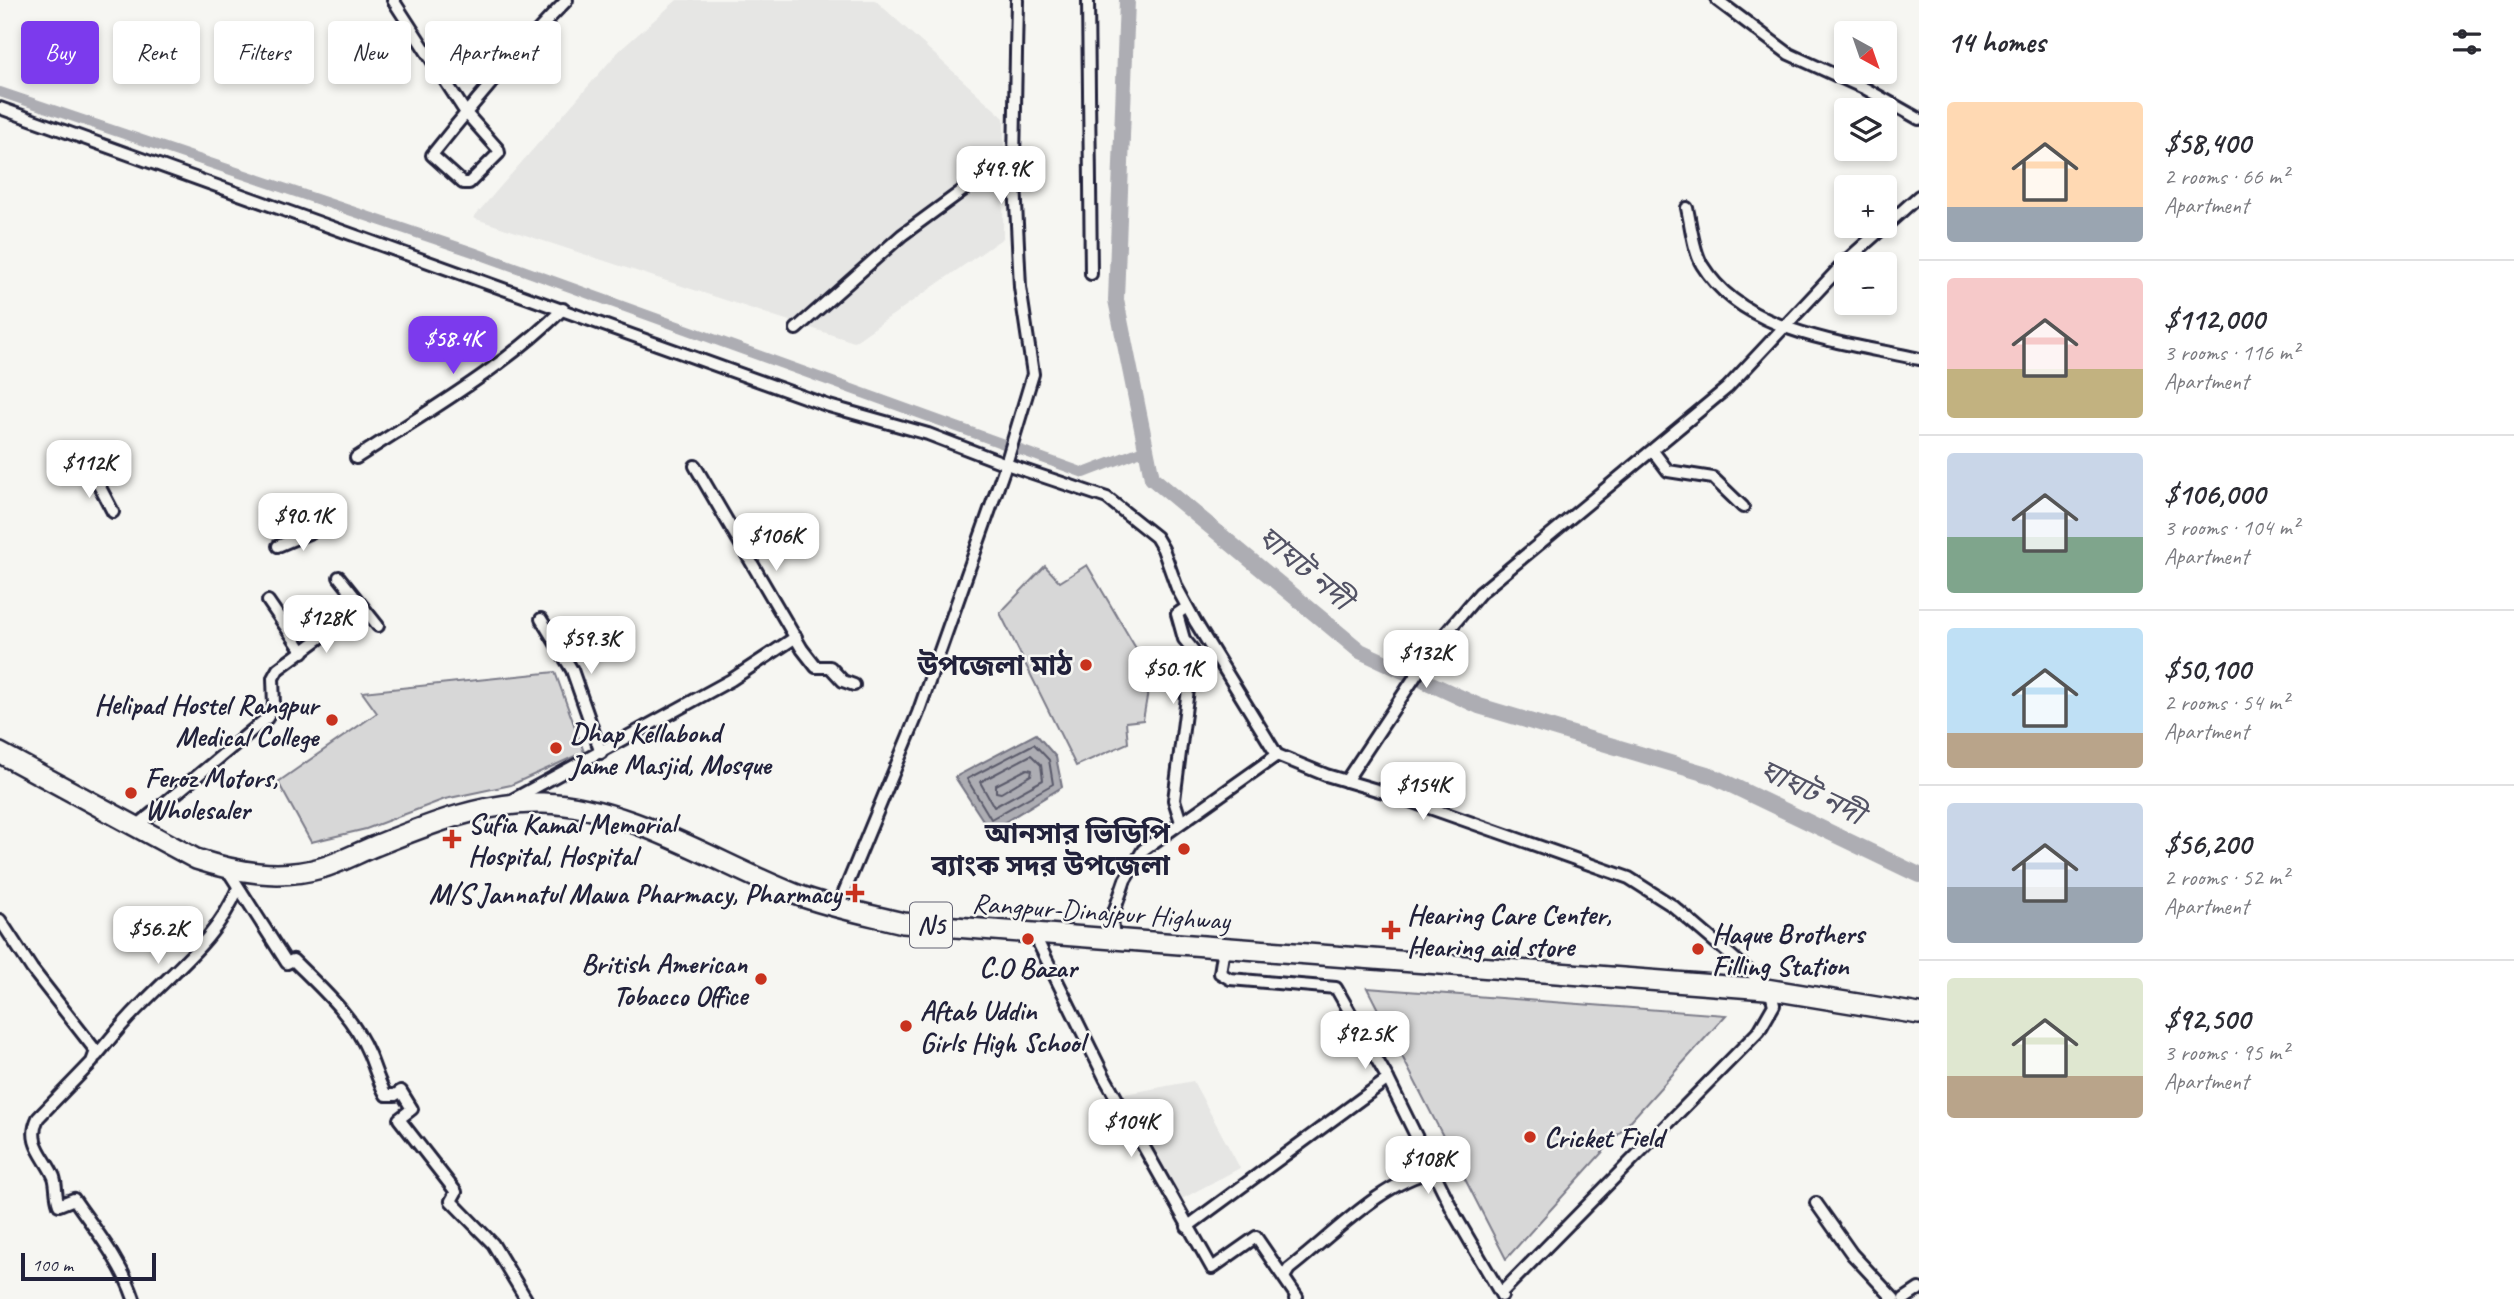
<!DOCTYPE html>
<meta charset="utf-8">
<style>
body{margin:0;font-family:Caveat,"Noto Sans Bengali",sans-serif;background:#f2f2f3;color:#2b2b33;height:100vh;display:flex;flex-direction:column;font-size:26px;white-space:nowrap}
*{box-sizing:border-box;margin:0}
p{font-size:23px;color:#7c7c81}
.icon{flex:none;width:38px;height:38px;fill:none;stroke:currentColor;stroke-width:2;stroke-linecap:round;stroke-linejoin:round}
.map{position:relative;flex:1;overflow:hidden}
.sheet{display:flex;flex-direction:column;background:#fff;width:595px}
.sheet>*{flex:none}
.hud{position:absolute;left:21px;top:21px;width:665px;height:63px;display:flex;gap:14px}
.needle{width:46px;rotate:140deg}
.tools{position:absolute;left:1834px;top:21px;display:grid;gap:14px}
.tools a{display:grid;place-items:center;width:63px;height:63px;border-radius:7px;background:#fff;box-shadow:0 4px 10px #0003;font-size:35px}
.scale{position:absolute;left:21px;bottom:18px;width:135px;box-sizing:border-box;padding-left:7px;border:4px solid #22223b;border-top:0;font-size:19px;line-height:24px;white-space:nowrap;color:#22223b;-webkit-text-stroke:5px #f6f6f2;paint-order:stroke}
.price{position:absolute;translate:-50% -60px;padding:0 16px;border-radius:14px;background:#fff;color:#222;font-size:23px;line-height:46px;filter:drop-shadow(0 2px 4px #0008)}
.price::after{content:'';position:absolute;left:50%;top:42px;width:21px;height:16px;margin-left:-10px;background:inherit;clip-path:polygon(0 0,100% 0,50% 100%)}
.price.active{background:#7c3aed;color:#fff}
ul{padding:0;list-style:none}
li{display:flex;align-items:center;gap:21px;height:175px;padding:0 28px}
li+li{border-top:2px solid #e1e1e2}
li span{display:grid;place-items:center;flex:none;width:196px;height:140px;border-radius:7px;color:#555}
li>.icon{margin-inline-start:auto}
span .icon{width:84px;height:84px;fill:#fffc;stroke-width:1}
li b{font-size:30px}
h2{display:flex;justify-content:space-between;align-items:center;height:84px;padding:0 28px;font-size:30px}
.chip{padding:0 24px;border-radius:7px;background:#fff;box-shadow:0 4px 10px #0003;font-size:24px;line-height:63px}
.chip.active{background:#7c3aed;color:#fff}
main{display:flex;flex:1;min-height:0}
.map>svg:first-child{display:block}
.built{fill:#e6e6e4}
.green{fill:#d7d7d7;stroke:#7c7c89;stroke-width:2}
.water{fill:#adadb3;stroke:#757583;stroke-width:2}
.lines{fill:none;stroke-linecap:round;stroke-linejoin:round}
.shore{stroke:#5a5a6b;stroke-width:2}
.canal{stroke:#adadb3;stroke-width:10}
.river{stroke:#adadb3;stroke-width:16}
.street-casing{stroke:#22223b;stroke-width:16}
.highway-casing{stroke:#22223b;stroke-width:24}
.street{stroke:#f6f6f2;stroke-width:10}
.highway{stroke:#f6f6f2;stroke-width:19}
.poi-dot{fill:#c8321e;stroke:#f6f6f2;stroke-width:2.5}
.labels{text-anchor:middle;stroke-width:5;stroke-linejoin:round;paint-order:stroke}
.shield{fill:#f6f6f2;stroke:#626272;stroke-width:2}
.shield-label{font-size:26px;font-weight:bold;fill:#22223b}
.poi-label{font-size:28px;font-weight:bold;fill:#22223b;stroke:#f6f6f2;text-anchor:start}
.street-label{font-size:28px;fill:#22223b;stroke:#f6f6f2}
.water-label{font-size:30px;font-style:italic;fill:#535365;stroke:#f6f6f2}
</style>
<main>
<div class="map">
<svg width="1919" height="1299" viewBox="0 0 1919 1299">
<rect width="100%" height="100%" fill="#f6f6f2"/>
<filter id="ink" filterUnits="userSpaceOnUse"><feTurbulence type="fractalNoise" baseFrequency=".0143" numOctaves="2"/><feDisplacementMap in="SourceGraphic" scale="14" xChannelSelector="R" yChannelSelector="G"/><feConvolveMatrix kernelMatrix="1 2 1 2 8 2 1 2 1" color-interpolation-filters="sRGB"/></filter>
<g filter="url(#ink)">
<g class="built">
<polygon points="677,0 875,0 1004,118 1003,238 854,342 473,218 619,51"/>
<polygon points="1193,1081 1240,1168 1176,1202 1120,1095"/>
</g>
<g class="green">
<polygon points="1087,565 1151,674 1143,720 1126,722 1128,743 1076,766 1000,613 1045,566 1060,582"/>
<polygon points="555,672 584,752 511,785 445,799 366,829 311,842 278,782 377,713 362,692"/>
<polygon points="1367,988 1726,1015 1506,1259"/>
</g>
<polygon class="water" points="1036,734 1056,757 1062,787 990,831 955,777"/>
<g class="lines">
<g class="shore">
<polygon points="1034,744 1049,760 1053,784 991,819 967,779"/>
<polygon points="1031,755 1041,765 1043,780 994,807 980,782"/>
<polygon points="1027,769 1032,770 1031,775 1001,793 996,792 996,785"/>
</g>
<polyline class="canal" points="0,92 473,252 1084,473 1146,449"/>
<polyline class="river" points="1127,0 1116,300 1152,478 1360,651 1479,706 1710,775 1919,875"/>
<g class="street-casing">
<g id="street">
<path d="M393,0L466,113L498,149L499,153L469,183H463L432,155C475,101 519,49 567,0"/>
<polyline points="1088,0 1091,274"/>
<polyline points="1717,0 1789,54 1866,89 1919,119"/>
<polyline points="0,108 829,406 928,434 1006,464 1107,498 1156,537 1163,549 1177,588 1196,623 1277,755"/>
<path d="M1687,208C1691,225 1693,250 1702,265C1745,335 1846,342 1919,359"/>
<polyline points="796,329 902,235 1015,152"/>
<polyline points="1653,451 1668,471 1713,478 1743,507"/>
<path d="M356,458C428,411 502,369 563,309"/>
<polyline points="695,466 802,649 816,667 830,667 843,681 854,685"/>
<polyline points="93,474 113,512"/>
<polyline points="278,546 316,530"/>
<polyline points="339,577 378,626"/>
<polyline points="268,601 303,652"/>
<polyline points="541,619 572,670 601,753"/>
<polyline points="1346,781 1436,645 1480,593 1727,388 1847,260 1919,196"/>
<polyline points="512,800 731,680 796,637"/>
<polyline points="1181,822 1174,800 1193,650 1184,639 1177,614 1187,607"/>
<polyline points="138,825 267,718 274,706 273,678 278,669 362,607"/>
<path d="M227,869L287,963L293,960C322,989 353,1016 369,1054C375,1068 378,1081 386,1095H395L401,1091L412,1109L399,1119L456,1192L451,1201L493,1244L526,1299"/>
<polyline points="838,907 918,713 1006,464 1033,374 1020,287 1014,161 1017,0"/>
<path d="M0,920L32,969L96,1051L92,1062L38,1118C26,1143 45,1156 54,1177C57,1186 55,1195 59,1205L74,1199C96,1231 122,1263 134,1299"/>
<polyline points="1034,934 1105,1078 1212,1268 1256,1237 1297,1297 1295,1299"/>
<polyline points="1114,940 1112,918 1125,880 1143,850 1277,755 1326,775 1387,793 1629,878 1673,906 1770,989 1774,1005 1759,1031 1502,1292"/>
<path d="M96,1056C111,1038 126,1019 143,1003C179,966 218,937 238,888"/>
<polyline points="1388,1079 1456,1217 1502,1296"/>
<polyline points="1816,1203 1852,1254 1894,1299"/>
<polyline points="1187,1227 1388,1079 1336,988 1230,979 1220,973 1224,948"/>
<path d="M1284,1277L1289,1269C1332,1236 1381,1182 1434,1171"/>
<polyline points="1904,1299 1919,1289"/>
</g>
</g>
<g class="highway-casing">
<path id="highway" d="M0,753L196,859C236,872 279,880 321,868C339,863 357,853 375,846C427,825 486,801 543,803C629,806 716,863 795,894C829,907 867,914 903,923L1766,989L1919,1014"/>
</g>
<use href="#street" class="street"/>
<use href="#highway" class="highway"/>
</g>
</g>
<g class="poi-dot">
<circle cx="1086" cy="665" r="7"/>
<circle cx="332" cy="720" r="7"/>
<circle cx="556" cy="748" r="7"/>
<circle cx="131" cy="793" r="7"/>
<path d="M448.5 828.5h7v7h7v7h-7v7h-7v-7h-7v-7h7z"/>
<circle cx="1184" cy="849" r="7"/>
<path d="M851.5 882.5h7v7h7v7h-7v7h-7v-7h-7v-7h7z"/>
<path d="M1387.5 919.5h7v7h7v7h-7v7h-7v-7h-7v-7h7z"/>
<circle cx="1028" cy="939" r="7"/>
<circle cx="1698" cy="949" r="7"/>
<circle cx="761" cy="979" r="7"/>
<circle cx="906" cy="1026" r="7"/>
<circle cx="1530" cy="1137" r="7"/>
</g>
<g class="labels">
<rect class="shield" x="910" y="902.5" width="42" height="45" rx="5"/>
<g class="shield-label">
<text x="931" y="934">N5</text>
</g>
<g class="poi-label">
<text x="1072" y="675" text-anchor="end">উপজেলা মাঠ</text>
<text x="318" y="714" text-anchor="end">Helipad Hostel Rangpur<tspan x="318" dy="32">Medical College</tspan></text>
<text x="570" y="742">Dhap Kellabond<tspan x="570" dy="32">Jame Masjid, Mosque</tspan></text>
<text x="145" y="787">Feroz Motors,<tspan x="145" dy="32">Wholesaler</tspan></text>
<text x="468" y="833">Sufia Kamal Memorial<tspan x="468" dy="32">Hospital, Hospital</tspan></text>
<text x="1170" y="843" text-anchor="end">আনসার ভিডিপি<tspan x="1170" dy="32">ব্যাংক সদর উপজেলা</tspan></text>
<text x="841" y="903" text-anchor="end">M/S Jannatul Mawa Pharmacy, Pharmacy</text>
<text x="1407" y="924">Hearing Care Center,<tspan x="1407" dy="32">Hearing aid store</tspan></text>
<text x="1712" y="943">Haque Brothers<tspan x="1712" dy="32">Filling Station</tspan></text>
<text x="747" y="973" text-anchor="end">British American<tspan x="747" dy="32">Tobacco Office</tspan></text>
<text x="1028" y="977" text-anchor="middle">C.O Bazar</text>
<text x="920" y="1020">Aftab Uddin<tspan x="920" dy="32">Girls High School</tspan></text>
<text x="1544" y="1147">Cricket Field</text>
</g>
<g class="street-label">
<text transform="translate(1101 911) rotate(4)" y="10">Rangpur-Dinajpur Highway</text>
</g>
<g class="water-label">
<text transform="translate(1305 568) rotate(40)" y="10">ঘাঘট নদী</text>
<text transform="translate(1812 792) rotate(26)" y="10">ঘাঘট নদী</text>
</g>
</g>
</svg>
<div class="tools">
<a><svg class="needle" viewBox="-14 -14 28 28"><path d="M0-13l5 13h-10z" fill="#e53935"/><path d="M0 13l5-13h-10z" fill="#7c7c81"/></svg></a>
<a><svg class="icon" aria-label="layers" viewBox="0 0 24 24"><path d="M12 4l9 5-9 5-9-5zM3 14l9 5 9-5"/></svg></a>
<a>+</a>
<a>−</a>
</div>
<div class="scale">100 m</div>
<b class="price" style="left:1001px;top:206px">$49.9K</b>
<b class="price active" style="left:453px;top:376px">$58.4K</b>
<b class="price" style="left:89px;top:500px">$112K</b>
<b class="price" style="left:303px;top:553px">$90.1K</b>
<b class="price" style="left:776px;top:573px">$106K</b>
<b class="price" style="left:326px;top:655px">$128K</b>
<b class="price" style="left:591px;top:676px">$59.3K</b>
<b class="price" style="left:1426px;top:690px">$132K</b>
<b class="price" style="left:1173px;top:706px">$50.1K</b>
<b class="price" style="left:1423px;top:822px">$154K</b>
<b class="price" style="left:158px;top:966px">$56.2K</b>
<b class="price" style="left:1365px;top:1071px">$92.5K</b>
<b class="price" style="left:1131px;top:1159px">$104K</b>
<b class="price" style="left:1428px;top:1196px">$108K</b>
<div class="hud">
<a class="chip active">Buy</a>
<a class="chip">Rent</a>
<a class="chip">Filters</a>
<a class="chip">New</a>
<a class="chip">Apartment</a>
</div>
</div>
<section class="sheet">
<h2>14 homes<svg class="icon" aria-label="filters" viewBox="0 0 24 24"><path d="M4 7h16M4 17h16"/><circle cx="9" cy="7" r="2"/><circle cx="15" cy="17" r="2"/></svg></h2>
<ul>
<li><span style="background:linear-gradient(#ffd9b3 75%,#9aa5b1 0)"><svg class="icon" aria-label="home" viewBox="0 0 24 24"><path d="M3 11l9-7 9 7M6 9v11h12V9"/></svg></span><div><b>$58,400</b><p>2 rooms · 66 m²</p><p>Apartment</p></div></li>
<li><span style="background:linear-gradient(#f6c9c9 65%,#c2b280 0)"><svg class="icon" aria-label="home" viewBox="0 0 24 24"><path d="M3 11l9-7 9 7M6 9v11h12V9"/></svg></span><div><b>$112,000</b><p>3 rooms · 116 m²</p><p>Apartment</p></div></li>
<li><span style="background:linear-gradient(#c9d6e8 60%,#7fa58c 0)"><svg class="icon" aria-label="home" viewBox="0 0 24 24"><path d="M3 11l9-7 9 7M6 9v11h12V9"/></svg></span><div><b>$106,000</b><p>3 rooms · 104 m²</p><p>Apartment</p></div></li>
<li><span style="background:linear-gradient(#bfe0f5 75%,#b9a48a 0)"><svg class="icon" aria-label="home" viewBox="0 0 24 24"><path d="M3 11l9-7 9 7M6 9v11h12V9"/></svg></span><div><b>$50,100</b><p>2 rooms · 54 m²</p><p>Apartment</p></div></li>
<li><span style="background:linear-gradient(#c9d6e8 60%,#9aa5b1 0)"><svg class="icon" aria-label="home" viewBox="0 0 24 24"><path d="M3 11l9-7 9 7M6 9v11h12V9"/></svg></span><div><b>$56,200</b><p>2 rooms · 52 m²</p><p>Apartment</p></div></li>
<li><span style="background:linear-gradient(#dfe7d0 70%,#b9a48a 0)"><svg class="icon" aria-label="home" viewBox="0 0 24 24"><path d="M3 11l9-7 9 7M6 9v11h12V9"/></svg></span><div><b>$92,500</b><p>3 rooms · 95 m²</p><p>Apartment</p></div></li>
</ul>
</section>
</main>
